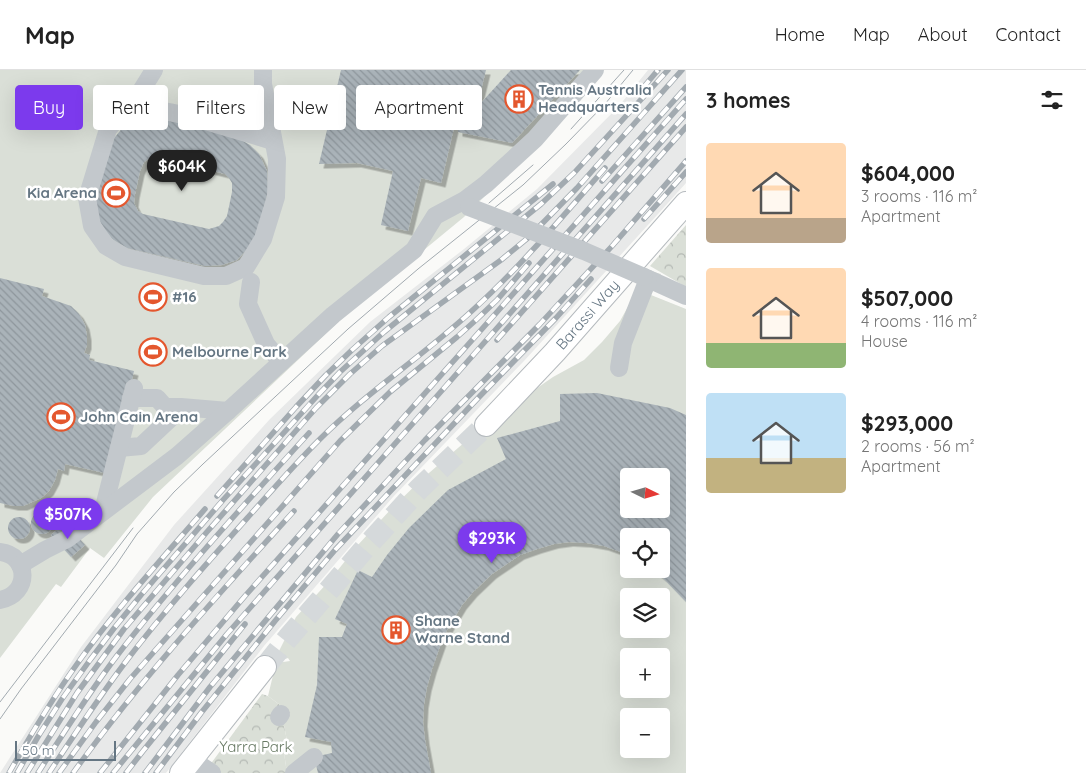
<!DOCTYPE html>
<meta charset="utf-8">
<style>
body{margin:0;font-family:Quicksand,sans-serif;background:#f2f2f2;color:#222;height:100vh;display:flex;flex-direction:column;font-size:19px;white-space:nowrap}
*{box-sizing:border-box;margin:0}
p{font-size:16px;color:#767676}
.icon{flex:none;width:28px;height:28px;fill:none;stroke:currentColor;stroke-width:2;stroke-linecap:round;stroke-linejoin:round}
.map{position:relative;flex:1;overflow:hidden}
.drawer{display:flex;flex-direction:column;background:#fff;width:400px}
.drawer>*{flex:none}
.top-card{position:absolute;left:15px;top:15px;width:475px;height:45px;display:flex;gap:10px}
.needle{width:32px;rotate:95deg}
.fabs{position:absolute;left:620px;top:398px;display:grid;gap:10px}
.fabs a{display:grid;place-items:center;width:50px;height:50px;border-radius:5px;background:#fff;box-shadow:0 5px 20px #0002;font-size:25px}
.scale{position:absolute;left:15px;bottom:12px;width:101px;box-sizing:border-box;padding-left:5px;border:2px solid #657683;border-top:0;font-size:14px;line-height:18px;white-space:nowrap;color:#657683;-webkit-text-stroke:4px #fff;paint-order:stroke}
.price{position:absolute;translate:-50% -42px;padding:0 11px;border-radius:18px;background:#7c3aed;color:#fff;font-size:16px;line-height:32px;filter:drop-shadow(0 1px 2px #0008)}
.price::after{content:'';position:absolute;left:50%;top:30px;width:15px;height:11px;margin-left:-8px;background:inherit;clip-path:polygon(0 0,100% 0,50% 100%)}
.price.current{background:#222;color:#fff}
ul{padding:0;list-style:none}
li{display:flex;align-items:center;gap:15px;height:125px;padding:0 20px}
li span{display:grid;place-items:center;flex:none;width:140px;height:100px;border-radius:5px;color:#555}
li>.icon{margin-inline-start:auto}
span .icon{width:60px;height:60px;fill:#fffc;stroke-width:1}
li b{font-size:21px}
h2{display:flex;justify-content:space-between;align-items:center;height:60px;padding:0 20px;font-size:21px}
.chip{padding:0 18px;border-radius:5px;background:#fff;box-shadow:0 5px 20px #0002;font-size:18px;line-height:45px}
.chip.current{background:#7c3aed;color:#fff}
header{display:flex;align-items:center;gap:30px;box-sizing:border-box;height:70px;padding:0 25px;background:#fff;border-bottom:1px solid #e0e0e0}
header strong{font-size:24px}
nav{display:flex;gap:28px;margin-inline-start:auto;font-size:18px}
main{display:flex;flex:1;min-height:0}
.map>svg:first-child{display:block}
.built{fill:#e8e9e9}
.forest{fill:url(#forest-crowns)}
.garden{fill:#dadfd7;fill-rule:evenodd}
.building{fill:url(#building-back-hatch);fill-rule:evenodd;filter:url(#shadow)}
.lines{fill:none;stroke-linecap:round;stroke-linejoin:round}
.major-tunnel{stroke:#d5d9db;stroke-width:22;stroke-dasharray:22 11;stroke-linecap:butt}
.major-casing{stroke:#b5babe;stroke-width:24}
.minor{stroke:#c3c8cc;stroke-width:18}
.major{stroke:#fff;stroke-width:22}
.tram{stroke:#a2aab0;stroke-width:1}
.rail-casing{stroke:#a2aab0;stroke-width:5.5}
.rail{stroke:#fff;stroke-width:4;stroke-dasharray:11;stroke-linecap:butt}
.minor-bridge{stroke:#c3c8cc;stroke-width:18}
.labels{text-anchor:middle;stroke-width:5;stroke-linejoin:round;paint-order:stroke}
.poi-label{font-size:15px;font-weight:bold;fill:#657683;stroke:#fff;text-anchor:start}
.street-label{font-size:15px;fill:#657683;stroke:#fff}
.park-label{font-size:15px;fill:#687a64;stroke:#fff}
</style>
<header>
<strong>Map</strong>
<nav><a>Home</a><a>Map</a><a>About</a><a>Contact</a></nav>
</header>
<main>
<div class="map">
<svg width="686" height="703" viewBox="0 0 686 703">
<defs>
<pattern id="forest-crowns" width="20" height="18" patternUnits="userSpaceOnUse" patternTransform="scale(1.25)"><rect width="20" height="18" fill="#dadfd7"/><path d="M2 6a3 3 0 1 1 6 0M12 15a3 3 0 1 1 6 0" fill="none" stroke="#b4b9b4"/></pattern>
<pattern id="building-back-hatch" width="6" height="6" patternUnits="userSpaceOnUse" patternTransform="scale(1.25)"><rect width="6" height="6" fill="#aab3b9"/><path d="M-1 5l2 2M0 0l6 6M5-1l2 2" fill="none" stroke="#8e969c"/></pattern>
<filter id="shadow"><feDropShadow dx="4.5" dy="4.5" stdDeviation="0" flood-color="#0004"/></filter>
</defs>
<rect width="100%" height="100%" fill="#fafaf8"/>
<polygon class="built" points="648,0 686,0 686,113 658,144 524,291 393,427 264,576 166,703 0,703 81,577 174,455 270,349 370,252 464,179 537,119 619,36"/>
<g class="forest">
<polygon points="686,155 686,217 650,196"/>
<polygon points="262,624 268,626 280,635 288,676 283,676 287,703 204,703"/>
</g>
<g class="garden">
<polygon points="0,0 601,0 528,83 464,147 351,240 153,427 104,488 90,478 61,517 56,514 0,588"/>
<path d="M647,200L661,204L651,225L686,239V703H287L283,676H288L280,635L268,626L276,593L290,591L288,588L279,591H274L296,547L330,510L357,476L392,438L422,409L487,353L553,307L584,290L602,272L620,251L640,215ZM629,406H661V439H629ZM629,466H661V499H629ZM629,526H661V559H629ZM629,586H661V619H629ZM629,646H661V679H629Z"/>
</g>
<g class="building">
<polygon points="341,0 486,0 479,28 462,24 441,113 421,108 408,161 381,155 393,101 357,93 319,94"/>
<polygon points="511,0 580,0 512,73 458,62 458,59 459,57"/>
<path d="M146,48H157L207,59L238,68L250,75L259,84L267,101L268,121L257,164L249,177L237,190L222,195L205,196L127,178L112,169L104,159L98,148L95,132L97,119L111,72L124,56L135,51ZM157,87L225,104L229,108L232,113V122L227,146L223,152L219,156L209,159L143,144L138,141L134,133L135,124L140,101L144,92L150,88Z"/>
<polygon points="0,208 44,219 42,226 71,236 79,244 85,255 87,266 87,275 84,283 90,285 89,290 134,301 109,404 65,394 64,401 58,399 55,410 49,421 41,428 23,436 14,436 0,433"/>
<path d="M597,323L670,338L686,345V532L663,508L652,499H661V466H629V485L604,476L587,473L569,472L554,474L537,479L520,485L492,504L473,522L462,535L444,565L432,599L427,617L424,634L423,652L425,670L431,703H318L314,687L332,683L331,672L305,667L317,615L319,567H342L347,554L335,549L358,500L372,507L387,485L409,458L448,420L506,389L497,368L560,351V324ZM629,406H661V439H629Z"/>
<circle cx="60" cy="441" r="10"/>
<circle cx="42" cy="453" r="11"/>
<circle cx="19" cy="458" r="11"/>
<polygon points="65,453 85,475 71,487 51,465"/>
</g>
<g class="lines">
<polyline class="major-tunnel" points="265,597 288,568 366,477 419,419 486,355"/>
<g class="major-casing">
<g id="major">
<path id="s1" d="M486,355L555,282L686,133"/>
<polyline points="181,703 265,597"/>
</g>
</g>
<g class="minor">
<polyline points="154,0 141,21 108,59 87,128 92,156 106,176 125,187 204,206 226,206 246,197 263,169 276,127 277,89 263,14 263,0"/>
<polyline points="129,34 189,46 273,71"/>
<polyline points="644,207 686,226"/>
<polyline points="251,212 248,234 266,274 281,292"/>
<polyline points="619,298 623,273 648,209"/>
<polyline points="165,337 181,337 228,341"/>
<polyline points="119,378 141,376 173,346 157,328 131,328"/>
<polyline points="103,441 134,318"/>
<path d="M0,482C29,485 31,524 0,530"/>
<polyline points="20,495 45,480 67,469 177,386 228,341 333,245 414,180 435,146 465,130 486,114 535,69 595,0"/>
<polyline points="279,647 281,644"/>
<polyline points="191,689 212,703"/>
<polyline points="294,703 314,687"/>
</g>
<use href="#major" class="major"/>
<g class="tram">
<polyline points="571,59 624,0"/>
<polyline points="489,133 533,95"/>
<polyline points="0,632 133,458"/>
<polyline points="0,649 21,619 116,495 137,464 174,422 203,394 348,259 418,199 523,115 566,74 605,34 633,0"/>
</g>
<g class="rail-casing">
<g id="rail">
<polyline points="642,19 658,0"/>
<polyline points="602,111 686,17"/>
<polyline points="644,149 686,102"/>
<polyline points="497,270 686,57"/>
<polyline points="217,426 296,337 326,305 352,280 389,247 553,114"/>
<path d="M9,703C30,666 52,629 77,594C116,539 161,490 205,439"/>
<polyline points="17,703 39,665 62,629 90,590 115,557 141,525 223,430 318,325 340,302 384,262 541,134 574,103 668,0"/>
<polyline points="27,703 77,623 124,559 206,463 316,338 350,304 382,276 501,190 529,167 577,118 682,0"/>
<path d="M38,703C63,664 88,624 116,587C176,509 243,436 309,363"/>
<path d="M49,703C74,665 99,627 127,590C165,540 208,492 250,445C273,419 296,393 320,369C368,321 426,284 475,238C522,195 563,146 605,98"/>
<polyline points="59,703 96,652 130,609 340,371 390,322 457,267 476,250 497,230 529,193"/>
<path d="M73,703C140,610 217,526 294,441"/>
<polyline points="100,703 178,605 245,526 686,29"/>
<polyline points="113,703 227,564 686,44"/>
<polyline points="126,703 143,681 245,554"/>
<polyline points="145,703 210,617 338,464 425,370 540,254 613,175 686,91"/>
<polyline points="156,703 201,643 275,551 335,480 480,326 556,248 591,209"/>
</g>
</g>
<use href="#rail" class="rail"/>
<polyline class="minor-bridge" points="469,137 584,181 644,207"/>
</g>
<defs>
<g id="building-ring" transform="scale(1.4375)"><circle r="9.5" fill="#fff" stroke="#e4572e" stroke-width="1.5"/><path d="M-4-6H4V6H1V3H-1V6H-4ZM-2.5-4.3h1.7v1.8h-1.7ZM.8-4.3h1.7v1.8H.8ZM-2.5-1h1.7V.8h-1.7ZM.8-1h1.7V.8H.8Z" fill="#e4572e"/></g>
<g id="stadium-ring" transform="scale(1.4375)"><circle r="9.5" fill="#fff" stroke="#e4572e" stroke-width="1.5"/><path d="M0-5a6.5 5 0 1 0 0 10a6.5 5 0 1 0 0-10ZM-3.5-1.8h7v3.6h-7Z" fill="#e4572e"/></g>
</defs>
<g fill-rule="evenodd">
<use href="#building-ring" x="519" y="29"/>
<use href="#stadium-ring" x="116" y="123"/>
<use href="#stadium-ring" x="153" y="227"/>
<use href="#stadium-ring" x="153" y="282"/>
<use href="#stadium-ring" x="61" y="347"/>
<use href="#building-ring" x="396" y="560"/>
</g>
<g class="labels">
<g class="poi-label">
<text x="538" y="25">Tennis Australia<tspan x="538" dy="17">Headquarters</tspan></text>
<text x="97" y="128" text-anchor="end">Kia Arena</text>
<text x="172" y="232">#16</text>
<text x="172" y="287">Melbourne Park</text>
<text x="80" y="352">John Cain Arena</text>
<text x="415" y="556">Shane<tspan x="415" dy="17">Warne Stand</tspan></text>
</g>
<g class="street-label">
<text dy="5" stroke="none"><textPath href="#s1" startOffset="150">Barassi Way</textPath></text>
</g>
<g class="park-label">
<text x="256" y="682">Yarra Park</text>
</g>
</g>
</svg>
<div class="fabs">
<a><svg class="needle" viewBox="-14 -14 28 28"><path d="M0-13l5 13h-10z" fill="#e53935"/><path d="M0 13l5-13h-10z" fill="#767676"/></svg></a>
<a><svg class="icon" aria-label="locate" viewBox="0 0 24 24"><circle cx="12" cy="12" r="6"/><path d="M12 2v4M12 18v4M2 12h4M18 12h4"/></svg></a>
<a><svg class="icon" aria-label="layers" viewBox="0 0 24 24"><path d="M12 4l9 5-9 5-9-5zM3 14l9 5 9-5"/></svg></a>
<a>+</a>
<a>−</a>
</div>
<div class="scale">50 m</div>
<b class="price current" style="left:182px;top:122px">$604K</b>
<b class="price" style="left:68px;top:470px">$507K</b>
<b class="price" style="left:492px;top:494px">$293K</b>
<div class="top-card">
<a class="chip current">Buy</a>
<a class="chip">Rent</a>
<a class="chip">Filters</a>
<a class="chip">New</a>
<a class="chip">Apartment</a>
</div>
</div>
<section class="drawer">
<h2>3 homes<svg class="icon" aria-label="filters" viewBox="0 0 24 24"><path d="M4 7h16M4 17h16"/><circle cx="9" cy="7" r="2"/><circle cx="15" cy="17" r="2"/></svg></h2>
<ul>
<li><span style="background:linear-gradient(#ffd9b3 75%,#b9a48a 0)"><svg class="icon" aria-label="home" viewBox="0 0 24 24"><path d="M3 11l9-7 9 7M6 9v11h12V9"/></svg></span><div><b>$604,000</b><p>3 rooms · 116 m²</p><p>Apartment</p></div></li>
<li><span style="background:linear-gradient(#ffd9b3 75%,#8fb573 0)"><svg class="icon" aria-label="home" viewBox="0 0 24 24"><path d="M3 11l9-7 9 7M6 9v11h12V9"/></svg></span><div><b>$507,000</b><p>4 rooms · 116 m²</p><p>House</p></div></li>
<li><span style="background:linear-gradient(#bfe0f5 65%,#c2b280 0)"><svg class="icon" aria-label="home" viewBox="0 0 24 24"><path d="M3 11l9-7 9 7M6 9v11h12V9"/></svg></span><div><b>$293,000</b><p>2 rooms · 56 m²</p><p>Apartment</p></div></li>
</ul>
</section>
</main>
